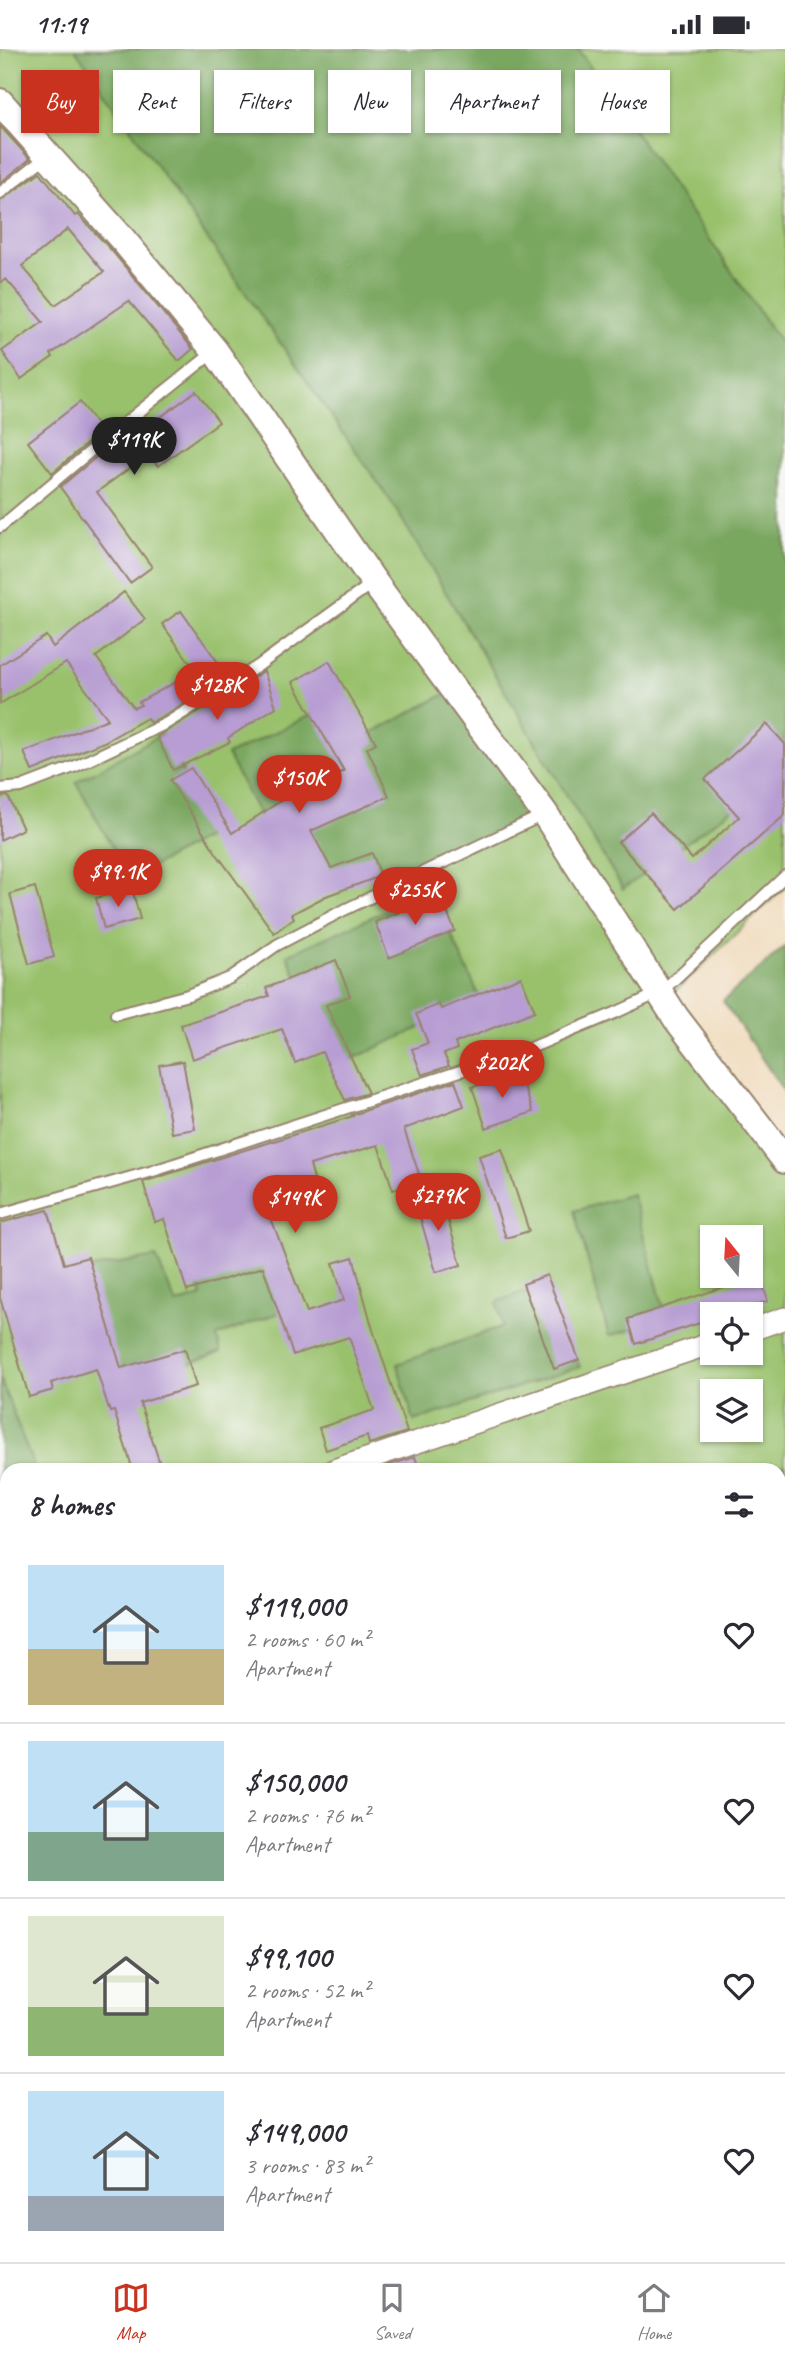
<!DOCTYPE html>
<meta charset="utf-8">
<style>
body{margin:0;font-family:Caveat,sans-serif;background:#f2f2f3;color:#2b2b33;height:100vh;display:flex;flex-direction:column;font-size:26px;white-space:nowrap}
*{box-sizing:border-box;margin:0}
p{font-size:23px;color:#7c7c81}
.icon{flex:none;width:38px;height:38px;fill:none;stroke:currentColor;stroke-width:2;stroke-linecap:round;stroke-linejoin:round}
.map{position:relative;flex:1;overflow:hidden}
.side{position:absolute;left:0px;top:1414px;width:786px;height:800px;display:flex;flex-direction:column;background:#fff;border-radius:21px 21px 0 0;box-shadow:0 2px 5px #0004}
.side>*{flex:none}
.hud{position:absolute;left:21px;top:21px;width:744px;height:63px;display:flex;gap:14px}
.needle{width:46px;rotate:342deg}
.tools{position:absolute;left:700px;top:1176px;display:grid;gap:14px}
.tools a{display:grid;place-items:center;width:63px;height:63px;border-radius:0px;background:#fff;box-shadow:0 2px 5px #0004;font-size:35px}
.price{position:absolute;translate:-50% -60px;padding:0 16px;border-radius:24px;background:#c8321e;color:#fff;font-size:23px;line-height:46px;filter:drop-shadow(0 2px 4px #0008)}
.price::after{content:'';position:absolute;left:50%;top:42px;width:21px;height:16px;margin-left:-10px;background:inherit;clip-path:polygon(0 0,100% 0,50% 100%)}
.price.selected{background:#222;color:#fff}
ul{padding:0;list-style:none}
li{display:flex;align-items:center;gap:21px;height:175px;padding:0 28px}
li+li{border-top:2px solid #e1e1e2}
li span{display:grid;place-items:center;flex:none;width:196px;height:140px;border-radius:0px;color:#555}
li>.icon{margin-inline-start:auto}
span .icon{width:84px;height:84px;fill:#fffc;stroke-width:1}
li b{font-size:30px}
h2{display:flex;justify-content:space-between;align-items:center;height:84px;padding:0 28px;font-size:30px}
.tag{padding:0 24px;border-radius:0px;background:#fff;box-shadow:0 2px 5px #0004;font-size:24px;line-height:63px}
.tag.selected{background:#c8321e;color:#fff}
.status{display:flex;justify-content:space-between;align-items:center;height:49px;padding:0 35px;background:#fff;direction:ltr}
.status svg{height:19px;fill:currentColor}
.menu{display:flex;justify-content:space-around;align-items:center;height:98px;border-top:2px solid #e1e1e2;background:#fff;font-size:19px;color:#7c7c81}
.menu a{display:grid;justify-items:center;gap:4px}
.menu .selected{color:#c8321e}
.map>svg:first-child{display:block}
.green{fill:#99c16c;stroke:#6a7645;stroke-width:2;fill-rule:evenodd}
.forest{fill:#7aa760;stroke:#5a683f;stroke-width:2}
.building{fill:#b79dd3;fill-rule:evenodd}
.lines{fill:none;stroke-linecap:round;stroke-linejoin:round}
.service-casing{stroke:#96826d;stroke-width:14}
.minor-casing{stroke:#96826d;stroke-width:24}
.tertiary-casing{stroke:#96826d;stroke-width:30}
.service{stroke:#fff;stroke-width:10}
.minor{stroke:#fff;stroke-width:21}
.tertiary{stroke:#fff;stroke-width:26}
</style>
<div class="status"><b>11:19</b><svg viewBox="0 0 49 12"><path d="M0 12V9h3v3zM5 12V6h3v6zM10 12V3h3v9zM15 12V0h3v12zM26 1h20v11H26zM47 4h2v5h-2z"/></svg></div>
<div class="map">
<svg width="785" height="2213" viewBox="0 0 785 2213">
<rect width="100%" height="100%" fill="#f6f6f2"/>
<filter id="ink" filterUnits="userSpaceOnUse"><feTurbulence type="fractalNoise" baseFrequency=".0143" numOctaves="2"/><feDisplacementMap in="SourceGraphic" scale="14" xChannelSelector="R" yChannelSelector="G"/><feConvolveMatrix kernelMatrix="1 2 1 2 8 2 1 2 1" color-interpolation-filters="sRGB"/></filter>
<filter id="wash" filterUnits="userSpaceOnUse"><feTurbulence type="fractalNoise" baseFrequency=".00686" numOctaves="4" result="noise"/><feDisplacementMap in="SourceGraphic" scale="28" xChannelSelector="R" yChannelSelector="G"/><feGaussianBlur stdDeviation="1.57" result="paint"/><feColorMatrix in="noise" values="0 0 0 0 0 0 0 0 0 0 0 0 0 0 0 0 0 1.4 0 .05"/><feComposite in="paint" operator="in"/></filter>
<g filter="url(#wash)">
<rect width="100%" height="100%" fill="#f1dbbc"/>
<path class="green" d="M0,0H785V838L668,949L785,1117V2213H0ZM712,1188H751V1227H712ZM712,1265H751V1304H712ZM712,1342H751V1381H712ZM7,1421H779V2207H7Z"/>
<g class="forest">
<polygon points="75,0 578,0 785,300 785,721 623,840 394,457"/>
<polygon points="453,641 539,765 407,828 365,823 315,824 269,784 227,706 334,655 353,694"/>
<polygon points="162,685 216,783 130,830 76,733"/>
<polygon points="431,841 481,951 337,1017 287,906"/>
<polygon points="785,897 785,1044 723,952"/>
<polygon points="632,1145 667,1271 609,1287 574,1162"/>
<polygon points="260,1174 295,1258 217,1287 221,1303 118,1341 79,1221 156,1208 176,1255 202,1247 186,1199"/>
<polygon points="540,1236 580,1318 414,1372 397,1315 503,1277 497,1253"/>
<polygon points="0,1329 35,1421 7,1421 7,1506 0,1509"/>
<polygon points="785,1415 785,1547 779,1550 779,1421 768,1421"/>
<polygon points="7,1940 7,2031 0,2037 0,1945"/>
<polygon points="122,2207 277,2207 267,2213 124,2213"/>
<polygon points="383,2207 604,2207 606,2213 385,2213"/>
</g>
<g id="blocks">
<g class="building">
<polygon points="0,77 30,110 0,134"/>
<path d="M40,123L75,167L78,165L112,202L193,300L179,312L129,252L51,305L53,308L21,330L2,302L43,273L6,230L0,234V152ZM68,180L104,223L55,256L22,217Z"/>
<polygon points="196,342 219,373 158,417 149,405 97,443 152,518 130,534 60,438 112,395 116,401"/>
<polygon points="80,353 102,382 52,424 28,393"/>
<polygon points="124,543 145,570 96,608 134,659 141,656 139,653 196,622 162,575 181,562 228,627 163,667 150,674 147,669 104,693 32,722 24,703 108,670 66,614 0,655 0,616 46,587 53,598"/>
<polygon points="329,612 376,694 367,699 389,747 311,782 331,819 372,804 381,827 326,847 292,865 294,869 274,884 216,804 170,731 191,719 232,784 303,737 304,740 344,722 293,633"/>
<polygon points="264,622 276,658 228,689 230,693 173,721 157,688"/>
<polygon points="767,675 785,695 785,766 678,860 618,793 651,764 692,810 739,768 705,730"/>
<polygon points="8,747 23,780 0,791 0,748"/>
<polygon points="35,838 54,908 29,915 10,845"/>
<polygon points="132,839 140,870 104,880 96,849"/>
<polygon points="440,846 455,882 389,909 375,873"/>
<polygon points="336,911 350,947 326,956 368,1044 345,1051 322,1003 295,1014 282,980 192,1010 181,976 269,947 266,939"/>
<polygon points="521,928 535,962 455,994 457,1000 444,1005 449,1017 422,1026 412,1000 428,994 416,965 439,955 441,960"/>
<polygon points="183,1012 195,1080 172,1084 159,1016"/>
<polygon points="519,1023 533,1063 486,1079 472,1038"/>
<polygon points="455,1032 464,1057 404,1080 421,1131 393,1141 378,1096 310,1116 315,1134 264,1151 307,1263 344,1251 333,1214 353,1208 373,1281 407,1383 369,1395 367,1387 326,1401 319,1379 374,1361 349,1288 293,1306 263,1218 187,1242 164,1170 155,1173 143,1133 353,1067 352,1066"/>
<polygon points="502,1100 529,1182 506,1189 479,1107"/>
<polygon points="440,1144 461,1216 436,1223 415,1151"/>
<polygon points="48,1161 64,1215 88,1208 121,1319 185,1300 196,1337 140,1354 162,1421 133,1421 114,1362 110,1363 96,1320 51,1334 53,1341 29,1348 0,1249 0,1174"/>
<polygon points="547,1226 579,1311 554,1320 523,1235"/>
<polygon points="760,1226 768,1252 727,1265 712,1265 712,1270 636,1295 628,1270"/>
<polygon points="415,1408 420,1421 377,1421 377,1420"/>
</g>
</g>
</g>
<g filter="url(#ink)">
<use href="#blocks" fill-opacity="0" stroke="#96826d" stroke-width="2"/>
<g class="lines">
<g class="service-casing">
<g id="service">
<polyline points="0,144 46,108"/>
<polyline points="0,478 105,390 215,302"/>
<polyline points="0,740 21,738 76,717 167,674 258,617 374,533"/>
<polyline points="116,965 188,946 230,929 277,896 342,862 545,765"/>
<polyline points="0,1165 153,1122 528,1000 615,964 661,943 785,827"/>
<polyline points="779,1576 785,1574"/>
<polyline points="0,1771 7,1780"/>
<polyline points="779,1833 785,1831"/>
<polyline points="779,2059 785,2057"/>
<polyline points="0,2067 7,2058"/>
<polyline points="314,2213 331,2207"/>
</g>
</g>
<g class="minor-casing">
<g id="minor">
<polyline points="751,1281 785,1269"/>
<polyline points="334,1421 712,1294"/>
<polyline points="0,1539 7,1536"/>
</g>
</g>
<g class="tertiary-casing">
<polyline id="tertiary" points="0,53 124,192 215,302 374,533 545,765 676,969 785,1111"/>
</g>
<use href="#service" class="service"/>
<use href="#minor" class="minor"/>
<use href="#tertiary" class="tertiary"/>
</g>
</g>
</svg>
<div class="tools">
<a><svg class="needle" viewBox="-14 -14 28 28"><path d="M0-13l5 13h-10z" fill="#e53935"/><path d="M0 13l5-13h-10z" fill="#7c7c81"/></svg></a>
<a><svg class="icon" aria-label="locate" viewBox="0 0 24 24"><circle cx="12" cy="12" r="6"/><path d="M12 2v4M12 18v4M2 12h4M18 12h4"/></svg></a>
<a><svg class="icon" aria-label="layers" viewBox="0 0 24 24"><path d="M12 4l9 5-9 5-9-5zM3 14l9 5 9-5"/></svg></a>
</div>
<b class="price selected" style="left:134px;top:428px">$119K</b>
<b class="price" style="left:217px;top:673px">$128K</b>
<b class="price" style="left:299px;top:766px">$150K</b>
<b class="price" style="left:118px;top:860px">$99.1K</b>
<b class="price" style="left:415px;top:878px">$255K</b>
<b class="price" style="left:502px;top:1051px">$202K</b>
<b class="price" style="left:438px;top:1184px">$279K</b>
<b class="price" style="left:295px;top:1186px">$149K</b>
<div class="hud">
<a class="tag selected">Buy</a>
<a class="tag">Rent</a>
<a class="tag">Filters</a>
<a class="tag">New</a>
<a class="tag">Apartment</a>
<a class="tag">House</a>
</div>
<section class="side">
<h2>8 homes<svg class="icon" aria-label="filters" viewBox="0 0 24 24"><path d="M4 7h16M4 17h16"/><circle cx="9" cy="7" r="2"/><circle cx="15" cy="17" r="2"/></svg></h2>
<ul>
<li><span style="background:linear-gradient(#bfe0f5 60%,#c2b280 0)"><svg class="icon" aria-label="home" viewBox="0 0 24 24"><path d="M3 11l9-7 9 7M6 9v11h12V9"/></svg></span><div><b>$119,000</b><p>2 rooms · 60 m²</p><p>Apartment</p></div><svg class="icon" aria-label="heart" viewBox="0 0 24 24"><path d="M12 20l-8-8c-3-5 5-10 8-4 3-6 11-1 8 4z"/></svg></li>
<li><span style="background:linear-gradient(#bfe0f5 65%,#7fa58c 0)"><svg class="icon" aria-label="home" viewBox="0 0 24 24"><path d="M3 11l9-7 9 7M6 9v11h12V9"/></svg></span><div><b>$150,000</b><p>2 rooms · 76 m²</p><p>Apartment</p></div><svg class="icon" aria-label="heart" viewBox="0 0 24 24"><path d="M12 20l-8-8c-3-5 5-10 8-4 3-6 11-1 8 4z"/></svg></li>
<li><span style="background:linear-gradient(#dfe7d0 65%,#8fb573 0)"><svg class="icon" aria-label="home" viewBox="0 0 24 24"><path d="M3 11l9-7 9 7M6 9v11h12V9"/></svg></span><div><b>$99,100</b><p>2 rooms · 52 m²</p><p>Apartment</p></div><svg class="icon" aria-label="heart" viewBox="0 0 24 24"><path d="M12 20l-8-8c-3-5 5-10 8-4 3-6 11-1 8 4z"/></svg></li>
<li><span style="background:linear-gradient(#bfe0f5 75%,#9aa5b1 0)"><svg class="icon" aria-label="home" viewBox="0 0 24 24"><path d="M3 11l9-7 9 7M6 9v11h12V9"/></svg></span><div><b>$149,000</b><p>3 rooms · 83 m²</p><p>Apartment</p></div><svg class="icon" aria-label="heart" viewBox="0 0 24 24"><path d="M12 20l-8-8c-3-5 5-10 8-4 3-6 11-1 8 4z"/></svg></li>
</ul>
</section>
</div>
<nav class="menu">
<a class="selected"><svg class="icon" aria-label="map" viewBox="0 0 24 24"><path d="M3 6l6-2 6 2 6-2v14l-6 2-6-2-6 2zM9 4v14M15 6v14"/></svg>Map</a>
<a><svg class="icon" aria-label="saved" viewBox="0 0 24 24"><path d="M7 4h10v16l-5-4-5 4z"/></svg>Saved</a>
<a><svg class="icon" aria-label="home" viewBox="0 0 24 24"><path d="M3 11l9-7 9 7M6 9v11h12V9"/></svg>Home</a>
</nav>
